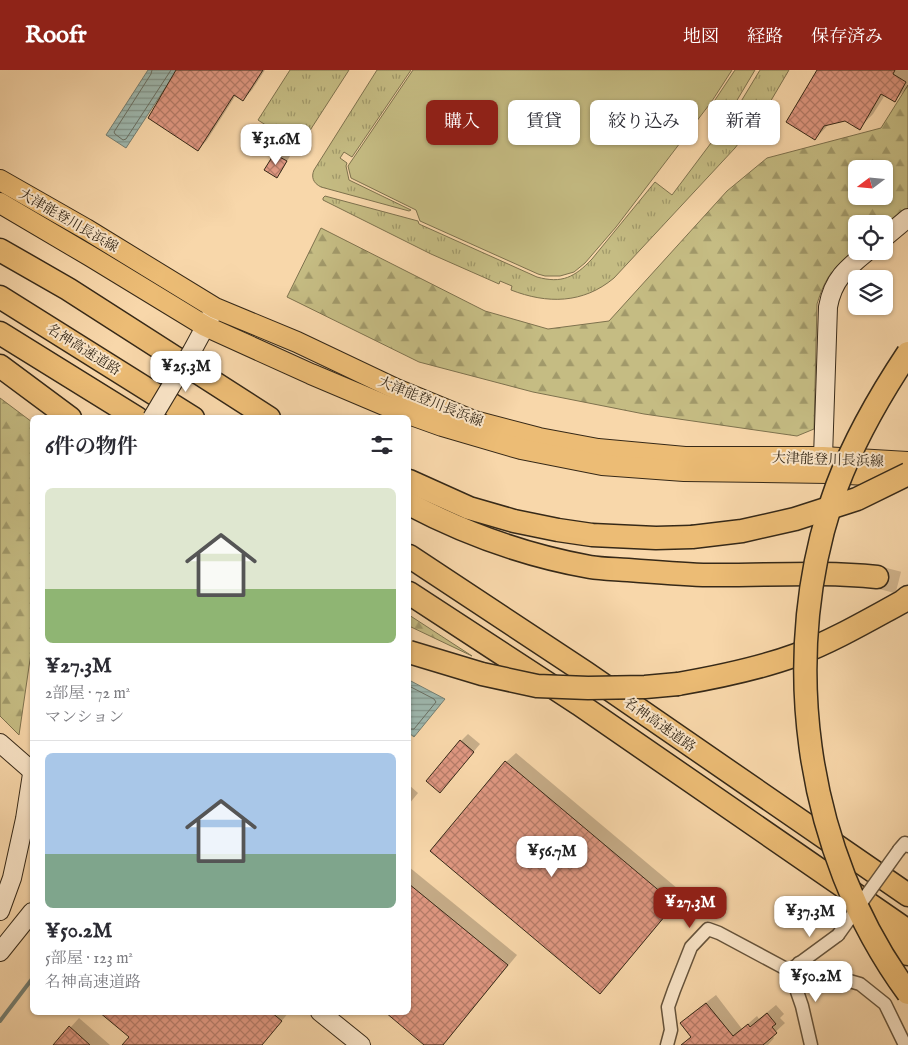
<!DOCTYPE html>
<html lang="ja">
<meta charset="utf-8">
<style>
body{margin:0;font-family:"IM FELL English","Noto Serif JP",serif;background:#f2f2f3;color:#2b2b33;height:100vh;display:flex;flex-direction:column;font-size:19px;white-space:nowrap}
*{box-sizing:border-box;margin:0}
p{font-size:16px;color:#7c7c81}
.icon{flex:none;width:28px;height:28px;fill:none;stroke:currentColor;stroke-width:2;stroke-linecap:round;stroke-linejoin:round}
.map{position:relative;flex:1;overflow:hidden}
.drawer{position:absolute;left:30px;top:345px;width:381px;height:600px;display:flex;flex-direction:column;background:#fff;border-radius:8px;box-shadow:0 1px 4px #0004}
.drawer>*{flex:none}
.top-card{position:absolute;left:426px;top:30px;width:406px;height:45px;display:flex;gap:10px}
.needle{width:32px;rotate:254deg}
.fabs{position:absolute;left:848px;top:90px;display:grid;gap:10px}
.fabs a{display:grid;place-items:center;width:45px;height:45px;border-radius:8px;background:#fff;box-shadow:0 1px 4px #0004;font-size:25px}
.price{position:absolute;translate:-50% -42px;padding:0 11px;border-radius:10px;background:#fff;color:#222;font-size:16px;line-height:32px;filter:drop-shadow(0 1px 2px #0008)}
.price::after{content:'';position:absolute;left:50%;top:30px;width:15px;height:11px;margin-left:-8px;background:inherit;clip-path:polygon(0 0,100% 0,50% 100%)}
.price.current{background:#8f2418;color:#fff}
ul{padding:0;list-style:none}
li{display:grid;align-content:center;gap:10px;height:265px;padding:0 15px}
li+li{border-top:1px solid #e1e1e2}
li span{display:grid;place-items:center;height:155px;border-radius:8px;color:#555}
li>.icon{margin-inline-start:auto}
span .icon{width:90px;height:90px;fill:#fffc;stroke-width:1}
li b{font-size:21px}
h2{display:flex;justify-content:space-between;align-items:center;height:60px;padding:0 15px;font-size:21px}
.pill{padding:0 18px;border-radius:8px;background:#fff;box-shadow:0 1px 4px #0004;font-size:18px;line-height:45px}
.pill.current{background:#8f2418;color:#fff}
header{display:flex;align-items:center;gap:30px;box-sizing:border-box;height:70px;padding:0 25px;background:#8f2418;color:#fff}
header strong{font-size:24px}
nav{display:flex;gap:28px;margin-inline-start:auto;font-size:18px}
.map>svg:first-child{display:block}
.grass{fill:url(#grass-tufts);stroke:#7e724e}
.forest{fill:url(#forest-firs);stroke:#7e724e;fill-rule:evenodd}
.pitch{fill:#c5bc83;stroke:#7e724e}
.water{fill:url(#water-rules);stroke:#747f73}
.shadow{fill:#0003}
.lines{fill:none;stroke-linecap:round;stroke-linejoin:round}
.shore{stroke:#6a7064;stroke-width:1}
.stream{stroke:#747f73;stroke-width:4}
.building{fill:url(#building-cross-hatch);stroke:#362918}
.highway-tunnel{stroke:#d1b48d;stroke-width:22;stroke-dasharray:22 11;stroke-linecap:butt}
.street-casing{stroke:#66543c;stroke-width:15}
.secondary-casing{stroke:#362918;stroke-width:20}
.primary-casing{stroke:#362918;stroke-width:22}
.highway-casing{stroke:#362918;stroke-width:25}
.street{stroke:#fae5c8;stroke-width:12}
.secondary{stroke:#fae5c8;stroke-width:18}
.primary{stroke:#ecbc75;stroke-width:20}
.highway{stroke:#ecbc75;stroke-width:22}
.street-bridge-casing{stroke:#66543c;stroke-width:15;stroke-linecap:butt}
.secondary-bridge-casing{stroke:#362918;stroke-width:20;stroke-linecap:butt}
.highway-bridge-casing{stroke:#362918;stroke-width:25;stroke-linecap:butt}
.street-bridge{stroke:#fae5c8;stroke-width:12}
.secondary-bridge{stroke:#fae5c8;stroke-width:18}
.highway-bridge{stroke:#ecbc75;stroke-width:22}
.labels{text-anchor:middle;stroke-width:4;stroke-linejoin:round;paint-order:stroke}
.street-label{font-size:14px;fill:#362918;stroke:#fae5c8}
</style>
<header>
<strong>Roofr</strong>
<nav><a>地図</a><a>経路</a><a>保存済み</a></nav>
</header>
<div class="map">
<svg width="908" height="975" viewBox="0 0 908 975">
<defs>
<pattern id="grass-tufts" width="24" height="20" patternUnits="userSpaceOnUse" patternTransform="scale(1.25)"><rect width="24" height="20" fill="#c5bc83"/><path d="M3 7l-1-3M5 7V3M7 7l1-3M15 17l-1-3M17 17v-4M19 17l1-3" fill="none" stroke="#a1996a"/></pattern>
<pattern id="forest-firs" width="22" height="20" patternUnits="userSpaceOnUse" patternTransform="scale(1.25)"><rect width="22" height="20" fill="#c5bc83"/><path d="M5 1l3.5 6h-7zM16 11l3.5 6h-7z" fill="#a1996a"/></pattern>
<pattern id="water-rules" width="6" height="5" patternUnits="userSpaceOnUse" patternTransform="scale(1.25)"><rect width="6" height="5" fill="#9eb8af"/><path d="M0 2.5h6" fill="none" stroke="#82968d"/></pattern>
<pattern id="building-cross-hatch" width="8" height="8" patternUnits="userSpaceOnUse" patternTransform="scale(1.25)"><rect width="8" height="8" fill="#e09882"/><path d="M0 0l8 8M0 8l8-8" fill="none" stroke="#b67c69"/></pattern>
</defs>
<rect width="100%" height="100%" fill="#f8d7aa"/>
<filter id="stains"><feTurbulence type="fractalNoise" baseFrequency=".004" numOctaves="4"/><feColorMatrix values="0 0 0 0 .2 0 0 0 0 .09 0 0 0 0 .02 0 0 0 .5 -.17"/></filter>
<radialGradient id="worn" r=".72"><stop offset=".6" stop-color="#630" stop-opacity="0"/><stop offset="1" stop-color="#630" stop-opacity=".3"/></radialGradient>
<g class="grass">
<polygon points="290,0 349,0 298,79 289,74 290,71 258,50"/>
<path d="M377,0H411L352,87L344,82L340,88L347,93L346,96L349,110L411,140L409,141L321,117C313,113 311,107 314,100Z"/>
<polygon points="735,0 755,0 727,47 711,36"/>
<polygon points="760,0 789,0 766,39 762,36 750,54 734,43"/>
<path d="M729,49L748,61L735,78L614,208C583,234 547,234 511,220L512,216L500,211L499,214L431,184L323,130V128L325,126L418,151L419,154L537,207C562,214 575,207 592,189L655,112L672,125Z"/>
</g>
<g class="forest">
<path d="M908,15V139L884,158V154H856V180C833,199 826,205 817,234L814,359L797,366L644,344L533,322L419,292L287,227L321,158L485,241L548,259L609,251L727,121L767,88L881,58ZM856,99H884V126H856Z"/>
<polygon points="0,328 32,352 32,576 19,665 0,646"/>
<polygon points="409,545 472,586 409,556"/>
</g>
<polygon class="pitch" points="413,0 732,0 712,31 616,157 585,193 574,202 560,206 545,206 538,204 420,151 416,140 351,108 348,96"/>
<g class="water">
<polygon points="148,0 177,0 126,78 106,65"/>
<polygon points="409,610 445,629 414,667 409,663"/>
</g>
<g class="shadow">
<polygon points="178,0 265,0 252,20 243,29 236,25 207,70 198,80"/>
<polygon points="819,0 908,0 908,17 894,31 885,25 873,44 859,58 845,49 830,53 815,69"/>
<polygon points="280,80 290,86 281,102 276,107 266,100 275,84"/>
<polygon points="468,664 480,674 447,714 461,671"/>
<polygon points="516,683 684,824 609,913 600,923 506,692"/>
<polygon points="409,715 418,723 409,734"/>
<polygon points="409,797 517,885 443,975 426,975 409,942"/>
<polygon points="716,925 742,959 757,946 759,949 776,935 784,944 780,948 785,953 772,965 774,968 768,975 682,975 692,966 682,953 691,944"/>
<polygon points="101,942 289,942 262,975 130,975 131,967"/>
<polygon points="79,948 110,975 55,975"/>
</g>
<g class="lines">
<g class="shore">
<polyline points="152,0 151,4 114,62 115,64 123,70 126,69 171,0"/>
<polyline points="409,616 434,629 436,632 414,659 409,659"/>
</g>
<polyline class="stream" points="0,951 32,909"/>
</g>
<g class="building">
<polygon points="176,0 263,0 243,31 234,25 198,81 148,48"/>
<polygon points="817,0 895,0 893,4 906,12 895,32 881,24 860,60 845,51 824,56 815,70 786,52"/>
<polygon points="274,84 287,91 277,108 264,100"/>
<polygon points="460,670 474,682 440,723 426,711"/>
<polygon points="505,691 675,834 600,924 430,781"/>
<polygon points="409,814 508,895 443,975 424,975 385,942 409,942"/>
<polygon points="706,933 733,966 748,954 750,957 767,943 776,954 772,957 777,963 763,975 681,975 691,967 680,953"/>
<polygon points="99,942 271,942 282,951 262,975 122,975 129,967"/>
<polygon points="69,956 90,975 53,975"/>
</g>
<g class="lines">
<polyline class="highway-tunnel" points="877,507 908,515"/>
<g class="street-casing">
<g id="street">
<polyline points="899,780 905,773 908,776"/>
<polyline points="799,893 825,904 860,914 885,934 905,975"/>
<polyline points="793,898 838,865"/>
<polyline points="667,975 671,960 668,937 674,920 691,877 708,859 719,863 790,901 802,936 811,975"/>
</g>
</g>
<g class="secondary-casing">
<g id="secondary">
<polyline points="884,168 908,148"/>
<polyline points="192,281 212,244"/>
<path d="M823,387L828,237C833,209 847,198 868,181"/>
<polyline points="0,673 32,701"/>
<polyline points="0,841 12,808 25,749 32,704"/>
<polyline points="0,882 32,842"/>
<polyline points="320,942 361,975"/>
</g>
</g>
<g class="primary-casing">
<g id="primary">
<polyline points="0,110 86,159 215,238 297,272 396,319 474,351 539,368 598,379 685,387 823,387 908,392"/>
<polyline points="0,133 90,186 205,256 311,304 389,337 442,356 521,379 602,395 684,401 828,403 906,407"/>
</g>
</g>
<g class="highway-casing">
<g id="highway">
<polyline points="0,180 68,219 269,348"/>
<polyline points="0,227 193,348"/>
<polyline points="0,263 137,348"/>
<polyline points="0,296 70,348"/>
<polyline points="409,411 469,438 514,451 558,460 592,465 656,468 692,467"/>
<path d="M409,434C464,463 528,486 590,497C602,499 615,499 628,500C653,502 678,504 703,505C762,506 818,501 877,507"/>
<polyline points="409,486 586,603 908,825"/>
<polyline points="409,523 579,634 908,861"/>
<path d="M678,614C718,607 758,599 796,585C833,571 867,551 902,532L908,527"/>
<polyline points="862,846 908,884"/>
</g>
</g>
<use href="#street" class="street"/>
<use href="#secondary" class="secondary"/>
<use href="#primary" class="primary"/>
<use href="#highway" class="highway"/>
<g class="street-bridge-casing">
<polyline id="street-bridge" points="838,865 899,780"/>
</g>
<g class="secondary-bridge-casing">
<polyline id="secondary-bridge" points="152,348 192,281"/>
</g>
<g class="highway-bridge-casing">
<g id="highway-bridge">
<path d="M908,283C880,325 855,368 837,416C777,581 803,780 908,923"/>
<polyline points="692,467 742,461 795,449 857,429 908,404"/>
<polyline points="409,582 482,604 537,616 588,618 645,617 678,614"/>
</g>
</g>
<use href="#street-bridge" class="street-bridge"/>
<use href="#secondary-bridge" class="secondary-bridge"/>
<use href="#highway-bridge" class="highway-bridge"/>
</g>
<g class="labels">
<g class="street-label">
<text transform="translate(69 150) rotate(30)" y="5">大津能登川長浜線</text>
<text transform="translate(84 279) rotate(32)" y="5">名神高速道路</text>
<text transform="translate(431 331) rotate(22)" y="5">大津能登川長浜線</text>
<text transform="translate(828 389) rotate(2)" y="5">大津能登川長浜線</text>
<text transform="translate(660 654) rotate(35)" y="5">名神高速道路</text>
</g>
</g>
<rect width="100%" height="100%" filter="url(#stains)"/>
<rect width="100%" height="100%" fill="url(#worn)"/>
</svg>
<div class="fabs">
<a><svg class="needle" viewBox="-14 -14 28 28"><path d="M0-13l5 13h-10z" fill="#e53935"/><path d="M0 13l5-13h-10z" fill="#7c7c81"/></svg></a>
<a><svg class="icon" aria-label="locate" viewBox="0 0 24 24"><circle cx="12" cy="12" r="6"/><path d="M12 2v4M12 18v4M2 12h4M18 12h4"/></svg></a>
<a><svg class="icon" aria-label="layers" viewBox="0 0 24 24"><path d="M12 4l9 5-9 5-9-5zM3 14l9 5 9-5"/></svg></a>
</div>
<b class="price" style="left:276px;top:96px">¥31.6M</b>
<b class="price" style="left:186px;top:323px">¥25.3M</b>
<b class="price" style="left:552px;top:808px">¥56.7M</b>
<b class="price current" style="left:690px;top:859px">¥27.3M</b>
<b class="price" style="left:810px;top:868px">¥37.3M</b>
<b class="price" style="left:816px;top:933px">¥50.2M</b>
<div class="top-card">
<a class="pill current">購入</a>
<a class="pill">賃貸</a>
<a class="pill">絞り込み</a>
<a class="pill">新着</a>
</div>
<section class="drawer">
<h2>6件の物件<svg class="icon" aria-label="filters" viewBox="0 0 24 24"><path d="M4 7h16M4 17h16"/><circle cx="9" cy="7" r="2"/><circle cx="15" cy="17" r="2"/></svg></h2>
<ul>
<li><span style="background:linear-gradient(#dfe7d0 65%,#8fb573 0)"><svg class="icon" aria-label="home" viewBox="0 0 24 24"><path d="M3 11l9-7 9 7M6 9v11h12V9"/></svg></span><div><b>¥27.3M</b><p>2部屋 · 72 m²</p><p>マンション</p></div></li>
<li><span style="background:linear-gradient(#a9c7e8 65%,#7fa58c 0)"><svg class="icon" aria-label="home" viewBox="0 0 24 24"><path d="M3 11l9-7 9 7M6 9v11h12V9"/></svg></span><div><b>¥50.2M</b><p>5部屋 · 123 m²</p><p>名神高速道路</p></div></li>
</ul>
</section>
</div>
